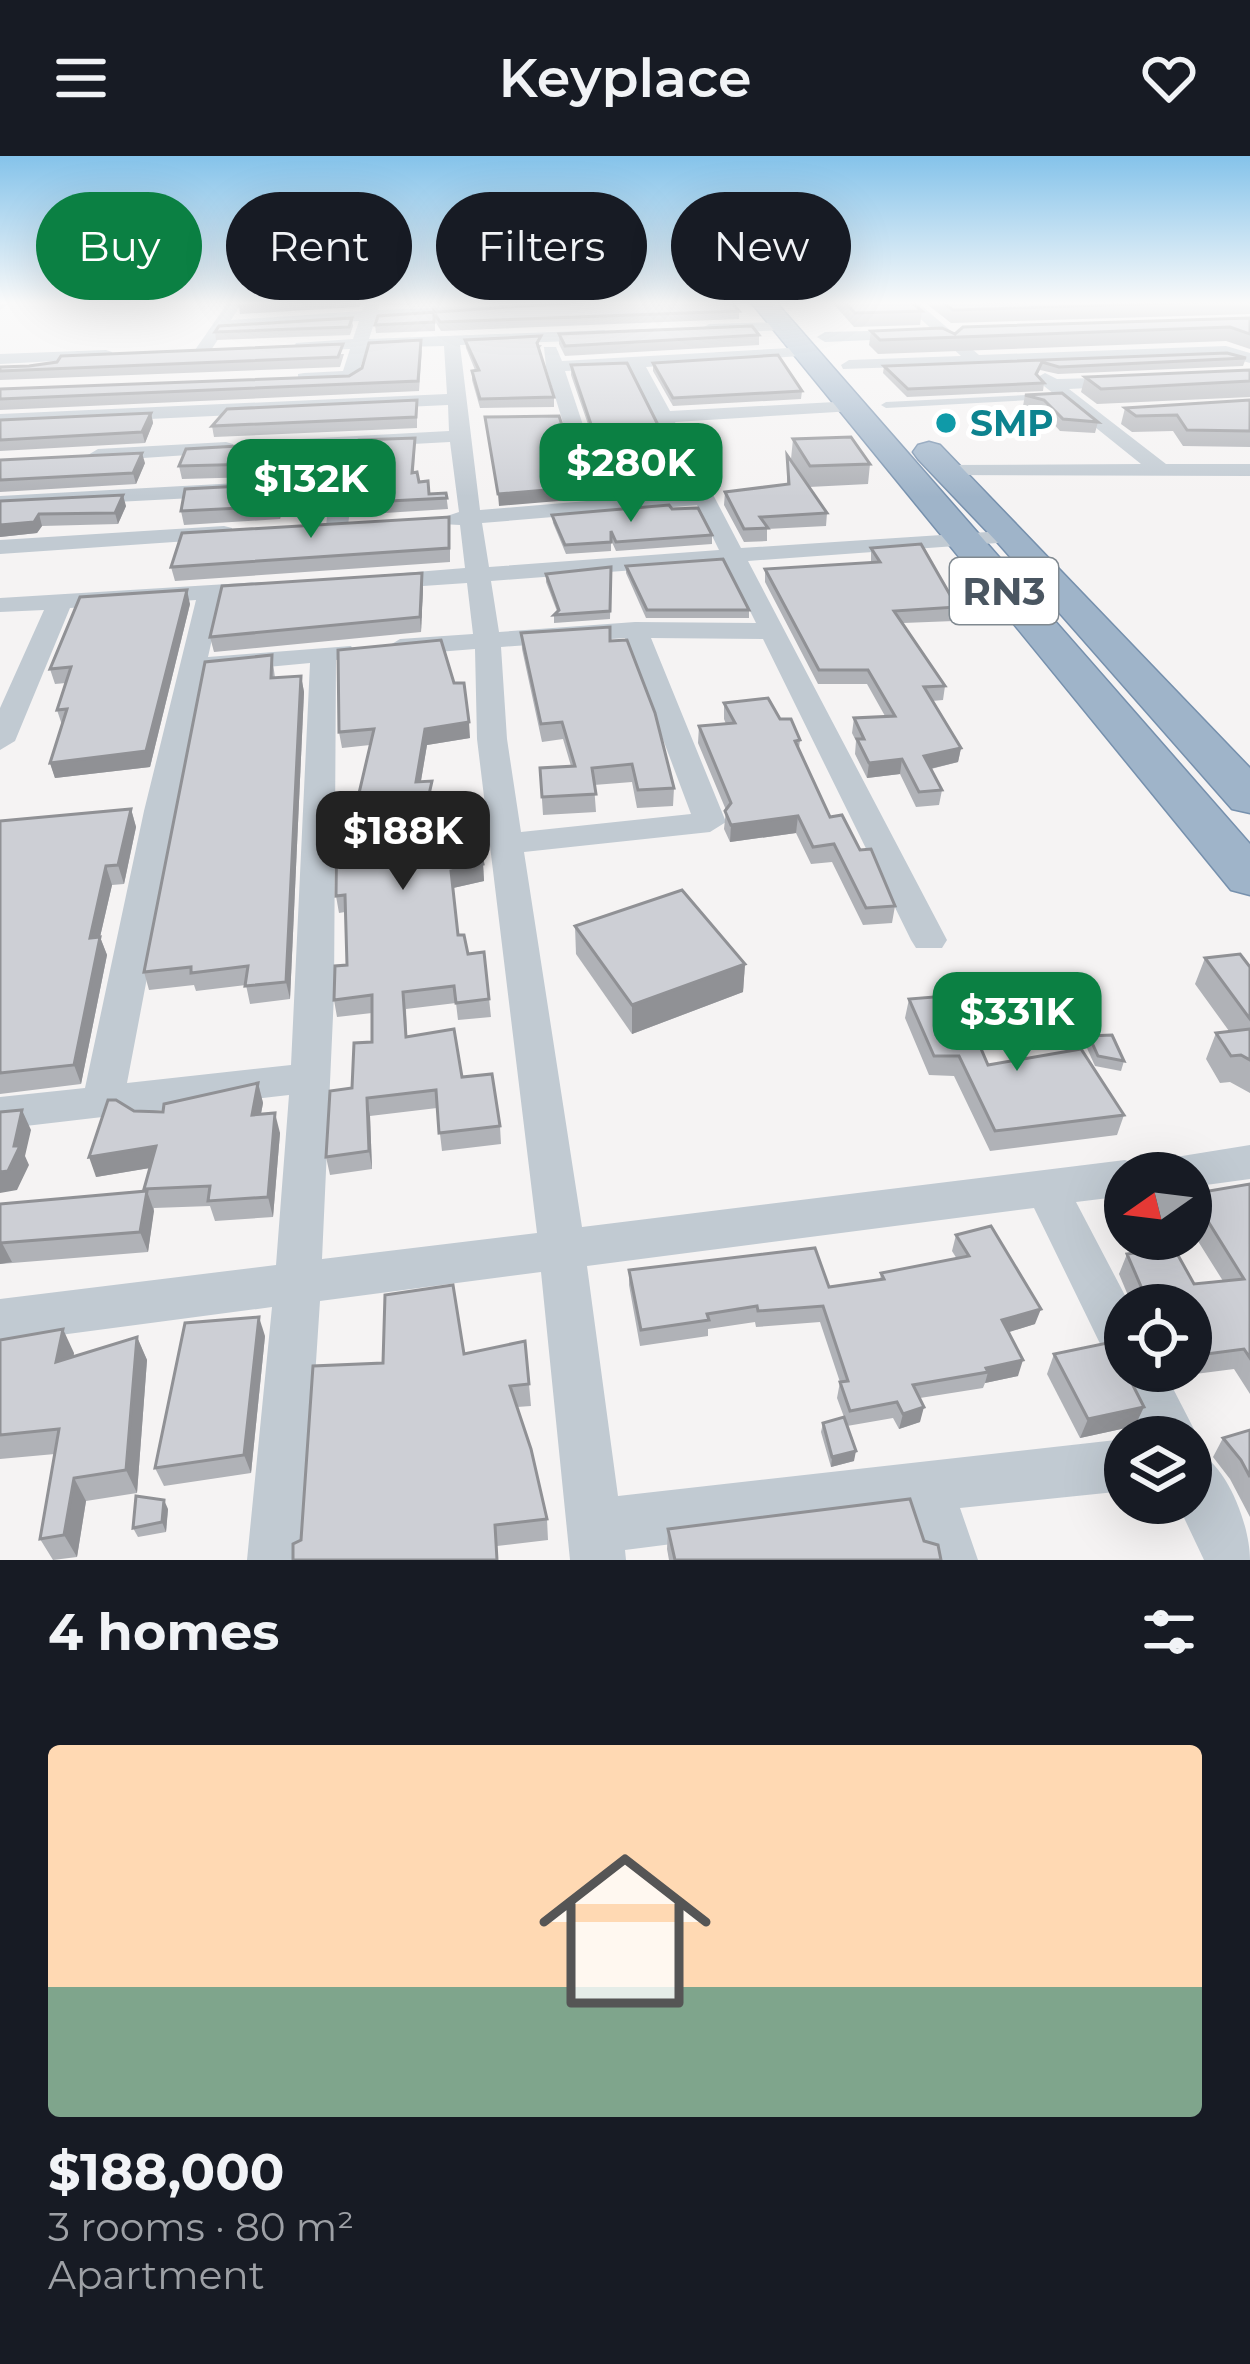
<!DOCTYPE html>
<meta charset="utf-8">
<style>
body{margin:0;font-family:Montserrat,sans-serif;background:#20242c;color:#f1f3f6;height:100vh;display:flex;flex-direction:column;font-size:45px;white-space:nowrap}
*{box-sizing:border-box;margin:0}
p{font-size:39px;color:#9ea1a6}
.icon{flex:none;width:66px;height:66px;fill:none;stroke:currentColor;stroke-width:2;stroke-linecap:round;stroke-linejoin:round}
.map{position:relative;height:1404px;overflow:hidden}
.drawer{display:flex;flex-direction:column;background:#171b24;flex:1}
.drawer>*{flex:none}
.banner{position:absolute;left:36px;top:36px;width:1179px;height:108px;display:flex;gap:24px}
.needle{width:78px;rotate:256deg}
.tools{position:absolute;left:1104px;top:996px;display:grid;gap:24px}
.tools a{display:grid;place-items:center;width:108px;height:108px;border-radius:50%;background:#171b24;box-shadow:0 12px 48px #0002;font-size:60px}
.price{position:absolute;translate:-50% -102px;padding:0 27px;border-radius:24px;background:#0b8043;color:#fff;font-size:39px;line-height:78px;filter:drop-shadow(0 3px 6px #0008)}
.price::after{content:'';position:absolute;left:50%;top:72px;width:36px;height:27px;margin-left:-18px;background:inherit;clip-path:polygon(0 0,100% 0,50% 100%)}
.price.active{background:#222;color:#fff}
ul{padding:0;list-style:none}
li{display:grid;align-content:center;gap:24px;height:636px;padding:0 48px}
li span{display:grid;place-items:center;height:372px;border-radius:12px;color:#555}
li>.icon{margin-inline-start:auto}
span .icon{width:216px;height:216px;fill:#fffc;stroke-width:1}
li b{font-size:51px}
h2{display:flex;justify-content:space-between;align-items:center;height:144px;padding:0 48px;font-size:51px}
.pill{padding:0 42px;border-radius:54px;background:#171b24;box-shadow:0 12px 48px #0002;font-size:42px;line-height:108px}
.pill.active{background:#0b8043;color:#fff}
header{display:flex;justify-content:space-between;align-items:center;height:156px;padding:0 48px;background:#171b24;font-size:54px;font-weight:600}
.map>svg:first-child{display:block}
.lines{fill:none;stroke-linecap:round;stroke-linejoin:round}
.trunk-casing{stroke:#7690ad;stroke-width:3}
.service{fill:#c1cad2;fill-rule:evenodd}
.minor{fill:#c1cad2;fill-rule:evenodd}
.trunk{fill:#9fb4c9;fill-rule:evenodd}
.wall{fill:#b0b2b7}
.shaded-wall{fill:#909195}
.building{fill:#cdcfd5;stroke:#909195;stroke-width:3}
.culture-dot{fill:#0f9aa8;stroke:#fff;stroke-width:4.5}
.labels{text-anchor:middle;stroke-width:10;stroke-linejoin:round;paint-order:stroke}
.far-culture-label{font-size:36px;font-weight:bold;fill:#0d838f;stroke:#fff;text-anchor:start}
.shield{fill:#fff;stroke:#808990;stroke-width:3}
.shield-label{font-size:39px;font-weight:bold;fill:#4a5661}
</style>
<header><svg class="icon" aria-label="menu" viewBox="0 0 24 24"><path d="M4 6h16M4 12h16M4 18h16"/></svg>Keyplace<svg class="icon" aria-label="heart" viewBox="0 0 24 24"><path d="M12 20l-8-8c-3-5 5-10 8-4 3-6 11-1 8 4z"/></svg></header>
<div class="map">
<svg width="1250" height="1404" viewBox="0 0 1250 1404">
<rect width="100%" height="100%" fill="#f5f3f3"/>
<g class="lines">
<g class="trunk-casing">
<g id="trunk">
<polygon points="750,145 775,145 1250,688 1250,739 1231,734"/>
<polygon points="929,286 940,289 1250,612 1250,657 1232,653 998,387 918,303 913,296 918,289"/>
</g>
</g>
<polygon class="service" points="1046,238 1049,239 1049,243 886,252 881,249 886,246"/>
<g class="minor">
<polygon points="0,145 13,145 0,154"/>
<path d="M229,145H243L231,164L362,155L366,145H380L378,154L604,145L597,149L375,164L369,183L604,174L612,179L604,184L460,189L480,354L587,345L546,211L544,191H556L562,205L807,191L815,196L813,199L646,211L670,255L853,245L862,250L853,255L675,266L741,392L1019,374L1022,379L1011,386L748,405L947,784L942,792H916L911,784L763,483L651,482L726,666L710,676L524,696L582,1071L1125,1004L1140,1009L1144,1017H1125V1040L1076,1046L1130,1149H1125V1215H1164L1198,1281L1193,1293C1227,1307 1250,1369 1250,1404H1204L1177,1347H1191V1281H1145L1113,1215L1117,1207L1108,1204L1034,1052L587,1110L618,1340L1125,1283V1335L960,1352L978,1404H922L907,1358L625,1394L626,1404H570L541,1116L320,1145L303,1404H247L272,1151L0,1187V1143L276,1109L289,939L0,973V941L85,932L144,655L196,444L70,452L15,585L0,594V552L44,454L0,456V442L262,426L274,433L271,438L221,443L208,501L351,490L355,496L351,502L336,504L334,838L322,1103L537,1077L477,583L475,493L400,499L387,491L400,483L473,478L467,427L379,433L367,426L379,419L465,412L460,369L441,368L438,363L459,356L450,286L357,291L348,370L337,377L326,370L330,335L0,352V340L332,322L337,292L289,294L279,288L282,284L449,275L448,249L0,270V258L447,238L444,190L367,192L356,224L298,226V218L304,217L343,215L350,193L302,195L294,190L296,187L353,183L359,165L225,173L209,197H197L195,194ZM630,212L691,337L608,344L565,215ZM697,349L719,394L489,411L482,367ZM726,407L756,467L635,466L499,476L491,425ZM625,482L691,658L521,676L507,583L501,491ZM310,507L291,909L127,927L205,517Z"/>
<polygon points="901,145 916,145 979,199 1226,190 1250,197 1250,207 1225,200 843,213 841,209 849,204 961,200"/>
<polygon points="787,166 790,169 782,174 709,178 701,173 709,168"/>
<polygon points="912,174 918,176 918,182 825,186 817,181 825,176"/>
<polygon points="106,194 112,196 112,202 0,208 0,198"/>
<polygon points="1045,217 1057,223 1135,221 1138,225 1129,230 1069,233 1166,308 1250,308 1250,320 939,319 936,315 946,309 1141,308 1039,226 1036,222"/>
<polygon points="226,286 233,288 233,296 98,305 88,299 98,293"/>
<polygon points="224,370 232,372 232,382 0,398 0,384"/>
<polygon points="1250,989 1250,1023 1191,1031 1191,1017 1144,1017 1151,1005"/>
</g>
<use href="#trunk" class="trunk"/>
</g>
<g class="wall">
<polygon points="383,145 501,145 384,149"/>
<polygon points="831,145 910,145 922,155 920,169 854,171"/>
<polygon points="923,145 981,145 984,147 1250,145 1250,158 951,167"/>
<polygon points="739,155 739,163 441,175 435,165 435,175 376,177 375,169 378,160"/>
<polygon points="352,162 353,170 350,179 216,184 215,176"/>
<polygon points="1250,162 1250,193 1226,185 878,198 869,189 871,175 955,178"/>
<polygon points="559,178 759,179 759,189 565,200 559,188"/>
<polygon points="465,184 542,189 539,193 554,241 554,251 480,252 472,224 472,215 475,214 466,192"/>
<polygon points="422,194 419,235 0,254 0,233 349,220"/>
<polygon points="344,198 340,211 0,224 0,211"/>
<polygon points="1246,202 1243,210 1058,218 1040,214 1037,220 1044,227 1043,235 907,241 883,217 884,210"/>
<polygon points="653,207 802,235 801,243 673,250 653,215"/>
<polygon points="571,209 658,269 658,279 633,284 635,301 600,303 571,219"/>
<polygon points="1250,214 1250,241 1097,248 1081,236 1085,221"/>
<polygon points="1062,237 1098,266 1095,277 1060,275 1042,255 1023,250 1025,239"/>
<polygon points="417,244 417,272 214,281 212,270"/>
<polygon points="1250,244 1250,291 1183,290 1173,275 1132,276 1121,268 1125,252"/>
<polygon points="151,257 153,267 145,287 0,295 0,264"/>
<polygon points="415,282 414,316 429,338 446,337 448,353 353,359 345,325"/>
<polygon points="793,283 870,308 868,328 809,331 827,357 826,370 767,373 767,385 744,386 724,349 725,336 787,329 787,299 802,321 791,303"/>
<polygon points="330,285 331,302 294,304 290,320 182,323 179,310"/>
<polygon points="0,304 145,307 136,328 0,336"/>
<polygon points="281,328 284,342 280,363 184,369 181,355"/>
<polygon points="0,345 126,350 118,368 42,370 37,377 0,381"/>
<polygon points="672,353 712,379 712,388 616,395 611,384 611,395 566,398 553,367 552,359"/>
<polygon points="450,375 450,406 175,425 171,411"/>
<polygon points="871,392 957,451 954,465 903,467 945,530 943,544 932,545 961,592 958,606 931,613 942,634 939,649 916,651 900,618 867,622 855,598 856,585 852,577 854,562 885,560 867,528 818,528 765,426 765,413 871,406"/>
<polygon points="626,410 749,454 749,462 646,462 626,417"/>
<polygon points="611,411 610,463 554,467 554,459 557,455 546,426 546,418"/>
<polygon points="423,432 421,476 214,496 210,481"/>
<polygon points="190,448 150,611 55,622 50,607 62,569 57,554 66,527 55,528 50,513"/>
<polygon points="521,477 610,485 674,632 673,650 637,652 632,626 594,629 596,656 543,659 540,612 571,610 563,583 542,586 522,493"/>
<polygon points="338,494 470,582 427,589 421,625 433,643 448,642 450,671 483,708 484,725 453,732 458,779 468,798 484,796 491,861 458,864 456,847 406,853 407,881 462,921 500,970 501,988 442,995 437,952 370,960 372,1013 330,1019 326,1001 352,932 372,886 372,857 337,861 334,844 347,809 345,756 339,757 336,740 370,589 342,592 339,576"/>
<polygon points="272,499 275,522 301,520 304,536 290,843 250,848 246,829 196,835 194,829 149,834 144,816"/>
<polygon points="724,547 780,563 800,584 799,592 830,661 860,694 895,750 892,767 863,769 832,706 811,708 796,677 730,686 724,673 726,654 698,587 699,570 726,568 724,563"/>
<polygon points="131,653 136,671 124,728 112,729 100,781 107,799 81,928 0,938 0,665"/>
<polygon points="575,770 745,808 743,836 632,878 576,798"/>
<polygon points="1205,802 1250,811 1250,937 1230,926 1220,927 1206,903 1216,877 1229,875 1195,828"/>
<polygon points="909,843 988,909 1124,959 1117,979 990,995 954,920 929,919 905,862"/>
<polygon points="1089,880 1124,905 1121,915 1095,910 1086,890"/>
<polygon points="258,927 263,947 261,958 280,977 273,1061 215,1065 210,1050 154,1052 148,1096 0,1108 0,1048 144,1035 149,1012 96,1021 134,955 163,956"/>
<polygon points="1250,1028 1250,1238 1234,1213 1172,1221 1168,1215 1191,1215 1191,1149 1132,1149 1119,1118 1127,1098 1194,1128 1223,1125 1191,1074 1191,1038"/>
<polygon points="956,1079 1035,1168 1008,1176 1018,1220 985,1227 983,1232 920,1242 920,1266 899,1273 893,1262 847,1270 854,1305 831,1311 821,1276 823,1267 844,1261 837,1242 840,1226 820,1166 756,1171 755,1166 708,1173 708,1180 640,1190 629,1129 629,1114 829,1131 880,1124 881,1117 957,1103 952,1095"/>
<polygon points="265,1180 251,1317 164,1330 155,1312"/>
<polygon points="137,1181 147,1204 137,1337 86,1345 77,1401 53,1404 40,1383 55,1298 0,1303 0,1184 74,1197 73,1201"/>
<polygon points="525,1185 531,1250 517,1251 547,1363 548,1384 497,1390 498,1404 293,1404 301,1384 383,1207 464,1198"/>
<polygon points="1054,1198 1117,1198 1135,1270 1080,1282 1047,1218"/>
<polygon points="1250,1274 1250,1361 1230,1323 1213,1301 1223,1282"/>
<polygon points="168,1353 166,1376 138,1381 133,1372"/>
<polygon points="668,1373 924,1385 941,1404 669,1404 667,1393"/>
</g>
<g class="shaded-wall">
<polygon points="323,145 363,145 359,151 240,158 239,150"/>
<polygon points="151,257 153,267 145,287 142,276"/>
<polygon points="658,269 658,279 630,285 630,274"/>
<polygon points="292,291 294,304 290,320 288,307"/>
<polygon points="142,297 145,307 136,328 133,317"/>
<polygon points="281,328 284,342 280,363 278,350"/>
<polygon points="582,331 582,343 499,350 498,338"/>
<polygon points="123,339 126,350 118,368 115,357"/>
<polygon points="39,358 42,370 37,377 0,381 0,369"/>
<polygon points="422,417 423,432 421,476 420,461"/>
<polygon points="187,434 190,448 150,611 55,622 50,607"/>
<polygon points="301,520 304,536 290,843 286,826"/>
<polygon points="469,566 470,582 427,589 418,642 416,626 425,573"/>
<polygon points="961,592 958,606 921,615 924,600"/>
<polygon points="902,603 900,618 867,622 869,607"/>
<polygon points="131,653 136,671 124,728 118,709"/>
<polygon points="798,660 796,677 730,686 731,669"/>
<polygon points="483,708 484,725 453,732 451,715"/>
<polygon points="106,710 112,729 100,781 107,799 81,928 74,909 90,782"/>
<polygon points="745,808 743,836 632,878 632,849"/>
<polygon points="258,927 263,947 257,978 252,959"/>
<polygon points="367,942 370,960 372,1013 369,995"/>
<polygon points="22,954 31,974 25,1000 29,1009 17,1034 0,1037 0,1016 14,990"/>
<polygon points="275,957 280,977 273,1061 268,1041"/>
<polygon points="156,990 162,1010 96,1021 89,1001"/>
<polygon points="147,1035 154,1055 148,1096 140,1076"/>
<polygon points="0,1087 2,1087 12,1106 0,1108"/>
<polygon points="1041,1153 1035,1168 997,1180 1002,1164"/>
<polygon points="259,1161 265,1180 251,1317 244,1299"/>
<polygon points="63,1173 74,1197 68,1230 56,1206"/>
<polygon points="137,1181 147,1204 137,1337 126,1314"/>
<polygon points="1023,1204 1018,1220 985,1227 988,1216 986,1212"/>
<polygon points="924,1251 920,1266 899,1273 903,1258"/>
<polygon points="1144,1251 1135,1270 1080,1282 1088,1263"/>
<polygon points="856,1295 854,1305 831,1311 832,1301"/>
<polygon points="74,1322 86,1345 77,1401 64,1379"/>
<polygon points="164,1344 168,1353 166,1376 162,1366"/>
</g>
<g class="building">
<polygon points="240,145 323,145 239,150"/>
<polygon points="598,145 730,145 739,155 440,166 434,156 434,166 375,169 378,160"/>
<polygon points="844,145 910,145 922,155 855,157"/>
<polygon points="941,145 980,145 984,147 1054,145 1248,145 953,154"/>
<polygon points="352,162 349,171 215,176 219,170"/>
<polygon points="1250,162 1250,178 1230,171 880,184 871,175 942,172 955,178 963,171"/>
<polygon points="752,170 759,179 565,190 559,178"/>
<polygon points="541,180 537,187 554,241 480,243 472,215 479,214 465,184"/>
<polygon points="421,184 418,225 0,243 0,233 349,220 362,212 369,187"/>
<polygon points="343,188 338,201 0,215 0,211 29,210 57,206 61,200"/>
<polygon points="1227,197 1246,202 1059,211 1042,206 1036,218 1044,227 908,233 884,210"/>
<polygon points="778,199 802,235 673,242 653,207"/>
<polygon points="627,207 658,269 630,274 635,290 599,292 571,209"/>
<polygon points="1250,214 1250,225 1101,233 1085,221"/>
<polygon points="1062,237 1098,266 1063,263 1044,244 1025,239"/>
<polygon points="417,244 416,261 212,270 227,253"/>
<polygon points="1250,244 1250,275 1187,274 1177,259 1136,260 1125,252"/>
<polygon points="151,257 142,276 0,284 0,264"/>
<polygon points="559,260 582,331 498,338 485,261"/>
<polygon points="851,281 870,308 810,310 793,283"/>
<polygon points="415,282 412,317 417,316 419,326 428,325 429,338 446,337 447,342 351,347 345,325 354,317 359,284"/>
<polygon points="330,285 329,290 292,291 288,307 179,310 186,293"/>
<polygon points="142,297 133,317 0,324 0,304"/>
<polygon points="787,299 827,357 760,361 768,372 744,373 725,336 789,328"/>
<polygon points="281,328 278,350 181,355 185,333"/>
<polygon points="123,339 115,357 39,358 34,366 0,369 0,345"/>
<polygon points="669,349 672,353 698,352 712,379 616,386 611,375 611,386 565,389 552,359"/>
<polygon points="449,361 449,392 171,411 182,377"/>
<polygon points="921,388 957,451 894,455 945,530 924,531 961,592 924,600 942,634 919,636 902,603 869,607 857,583 864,583 854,562 895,560 868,514 819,514 765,413 880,406 871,392"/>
<polygon points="723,403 749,454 647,454 626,410"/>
<polygon points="611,411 610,455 554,459 559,454 546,418"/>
<polygon points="422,417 420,461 210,481 222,430"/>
<polygon points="187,434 146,595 50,607 67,553 57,554 71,511 50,513 80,441"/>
<polygon points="610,471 610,485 627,484 655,557 674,632 638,634 632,608 592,612 596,638 542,641 540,612 575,610 562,566 541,568 521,477"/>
<polygon points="441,484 454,527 464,527 469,566 425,573 416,626 432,625 428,643 448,642 448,672 475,669 483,708 451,715 458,779 464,779 468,798 484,796 489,843 456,847 454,830 403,836 406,881 454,873 462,921 492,918 500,970 439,977 436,934 367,942 369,995 326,1001 330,935 352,932 354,887 372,886 372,839 334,844 335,810 347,809 345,739 336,740 337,652 356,650 374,573 339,576 338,494"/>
<polygon points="272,499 271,522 301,520 286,826 245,830 248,810 191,817 191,811 144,816 205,506"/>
<polygon points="768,542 780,563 791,563 800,584 795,585 830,661 842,659 860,694 871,693 895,750 866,752 834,688 813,691 798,660 731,669 725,655 731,647 699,570 735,567 724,547"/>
<polygon points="131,653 118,709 106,710 90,782 100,781 74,909 0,917 0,665"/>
<polygon points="682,734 745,808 632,849 575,770"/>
<polygon points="1240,798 1250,811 1250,863 1205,802"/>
<polygon points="958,839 988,909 1081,893 1124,959 995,975 959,900 934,900 909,843"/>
<polygon points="1250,873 1250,904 1241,899 1231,900 1216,877"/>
<polygon points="1112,879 1124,905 1098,900 1089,880"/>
<polygon points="258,927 252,959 275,957 268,1041 208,1045 210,1030 144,1033 156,990 89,1001 108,944 116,944 134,955 163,956 164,948"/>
<polygon points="22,954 14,990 20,990 8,1015 0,1016 0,956"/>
<polygon points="1250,1028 1250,1202 1244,1193 1191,1200 1191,1149 1149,1149 1127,1098 1174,1092 1194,1128 1244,1123 1191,1038"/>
<polygon points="147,1035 140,1076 0,1087 0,1048"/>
<polygon points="991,1070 1041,1153 1002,1164 1023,1204 986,1212 988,1216 913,1229 924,1251 903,1258 897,1246 850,1255 840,1226 848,1225 823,1150 758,1155 757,1150 707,1158 709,1164 641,1174 629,1114 815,1092 829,1131 884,1123 881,1117 969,1100 956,1079"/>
<polygon points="453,1129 464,1198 525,1185 529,1228 510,1230 531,1293 547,1363 495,1369 497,1404 293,1404 293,1388 301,1384 313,1210 383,1207 385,1139"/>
<polygon points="259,1161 244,1299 155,1312 185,1167"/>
<polygon points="63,1173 56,1206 137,1181 126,1314 74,1322 64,1379 40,1383 59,1273 0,1279 0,1184"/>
<polygon points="1112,1186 1119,1190 1117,1198 1144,1251 1088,1263 1054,1198"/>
<polygon points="844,1261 856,1295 832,1301 823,1267"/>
<polygon points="1250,1274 1250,1321 1241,1304 1223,1282"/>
<polygon points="136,1340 164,1344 162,1366 133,1372"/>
<polygon points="910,1343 924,1385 938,1389 941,1404 675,1404 668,1373"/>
</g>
<linearGradient id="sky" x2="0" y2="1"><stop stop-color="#85c3ea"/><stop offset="0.43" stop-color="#fafafa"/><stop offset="1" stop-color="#fafafa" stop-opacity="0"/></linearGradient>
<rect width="1250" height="341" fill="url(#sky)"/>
<circle class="culture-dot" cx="946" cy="267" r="12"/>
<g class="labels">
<g class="far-culture-label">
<text x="970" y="280">SMP</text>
</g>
<rect class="shield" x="950" y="402" width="108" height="66" rx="9"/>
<g class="shield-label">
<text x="1004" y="449">RN3</text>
</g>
</g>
</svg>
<div class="tools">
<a><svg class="needle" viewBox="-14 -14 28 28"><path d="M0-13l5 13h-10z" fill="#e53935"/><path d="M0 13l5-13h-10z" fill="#9ea1a6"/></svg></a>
<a><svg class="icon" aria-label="locate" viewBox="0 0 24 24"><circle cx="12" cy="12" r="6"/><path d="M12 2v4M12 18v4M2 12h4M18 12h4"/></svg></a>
<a><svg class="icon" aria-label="layers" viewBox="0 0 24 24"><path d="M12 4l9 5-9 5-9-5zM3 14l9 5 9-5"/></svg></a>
</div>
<b class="price" style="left:631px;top:369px">$280K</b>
<b class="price" style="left:311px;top:385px">$132K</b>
<b class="price active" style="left:403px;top:737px">$188K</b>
<b class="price" style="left:1017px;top:918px">$331K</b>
<div class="banner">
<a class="pill active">Buy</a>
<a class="pill">Rent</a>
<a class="pill">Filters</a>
<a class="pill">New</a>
</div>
</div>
<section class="drawer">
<h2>4 homes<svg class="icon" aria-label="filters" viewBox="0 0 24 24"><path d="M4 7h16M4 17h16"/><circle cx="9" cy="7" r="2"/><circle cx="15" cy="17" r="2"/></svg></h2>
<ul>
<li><span style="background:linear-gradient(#ffd9b3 65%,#7fa58c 0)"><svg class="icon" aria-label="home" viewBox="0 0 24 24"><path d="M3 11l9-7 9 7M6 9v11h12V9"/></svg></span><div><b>$188,000</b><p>3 rooms · 80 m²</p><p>Apartment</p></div></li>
</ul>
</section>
